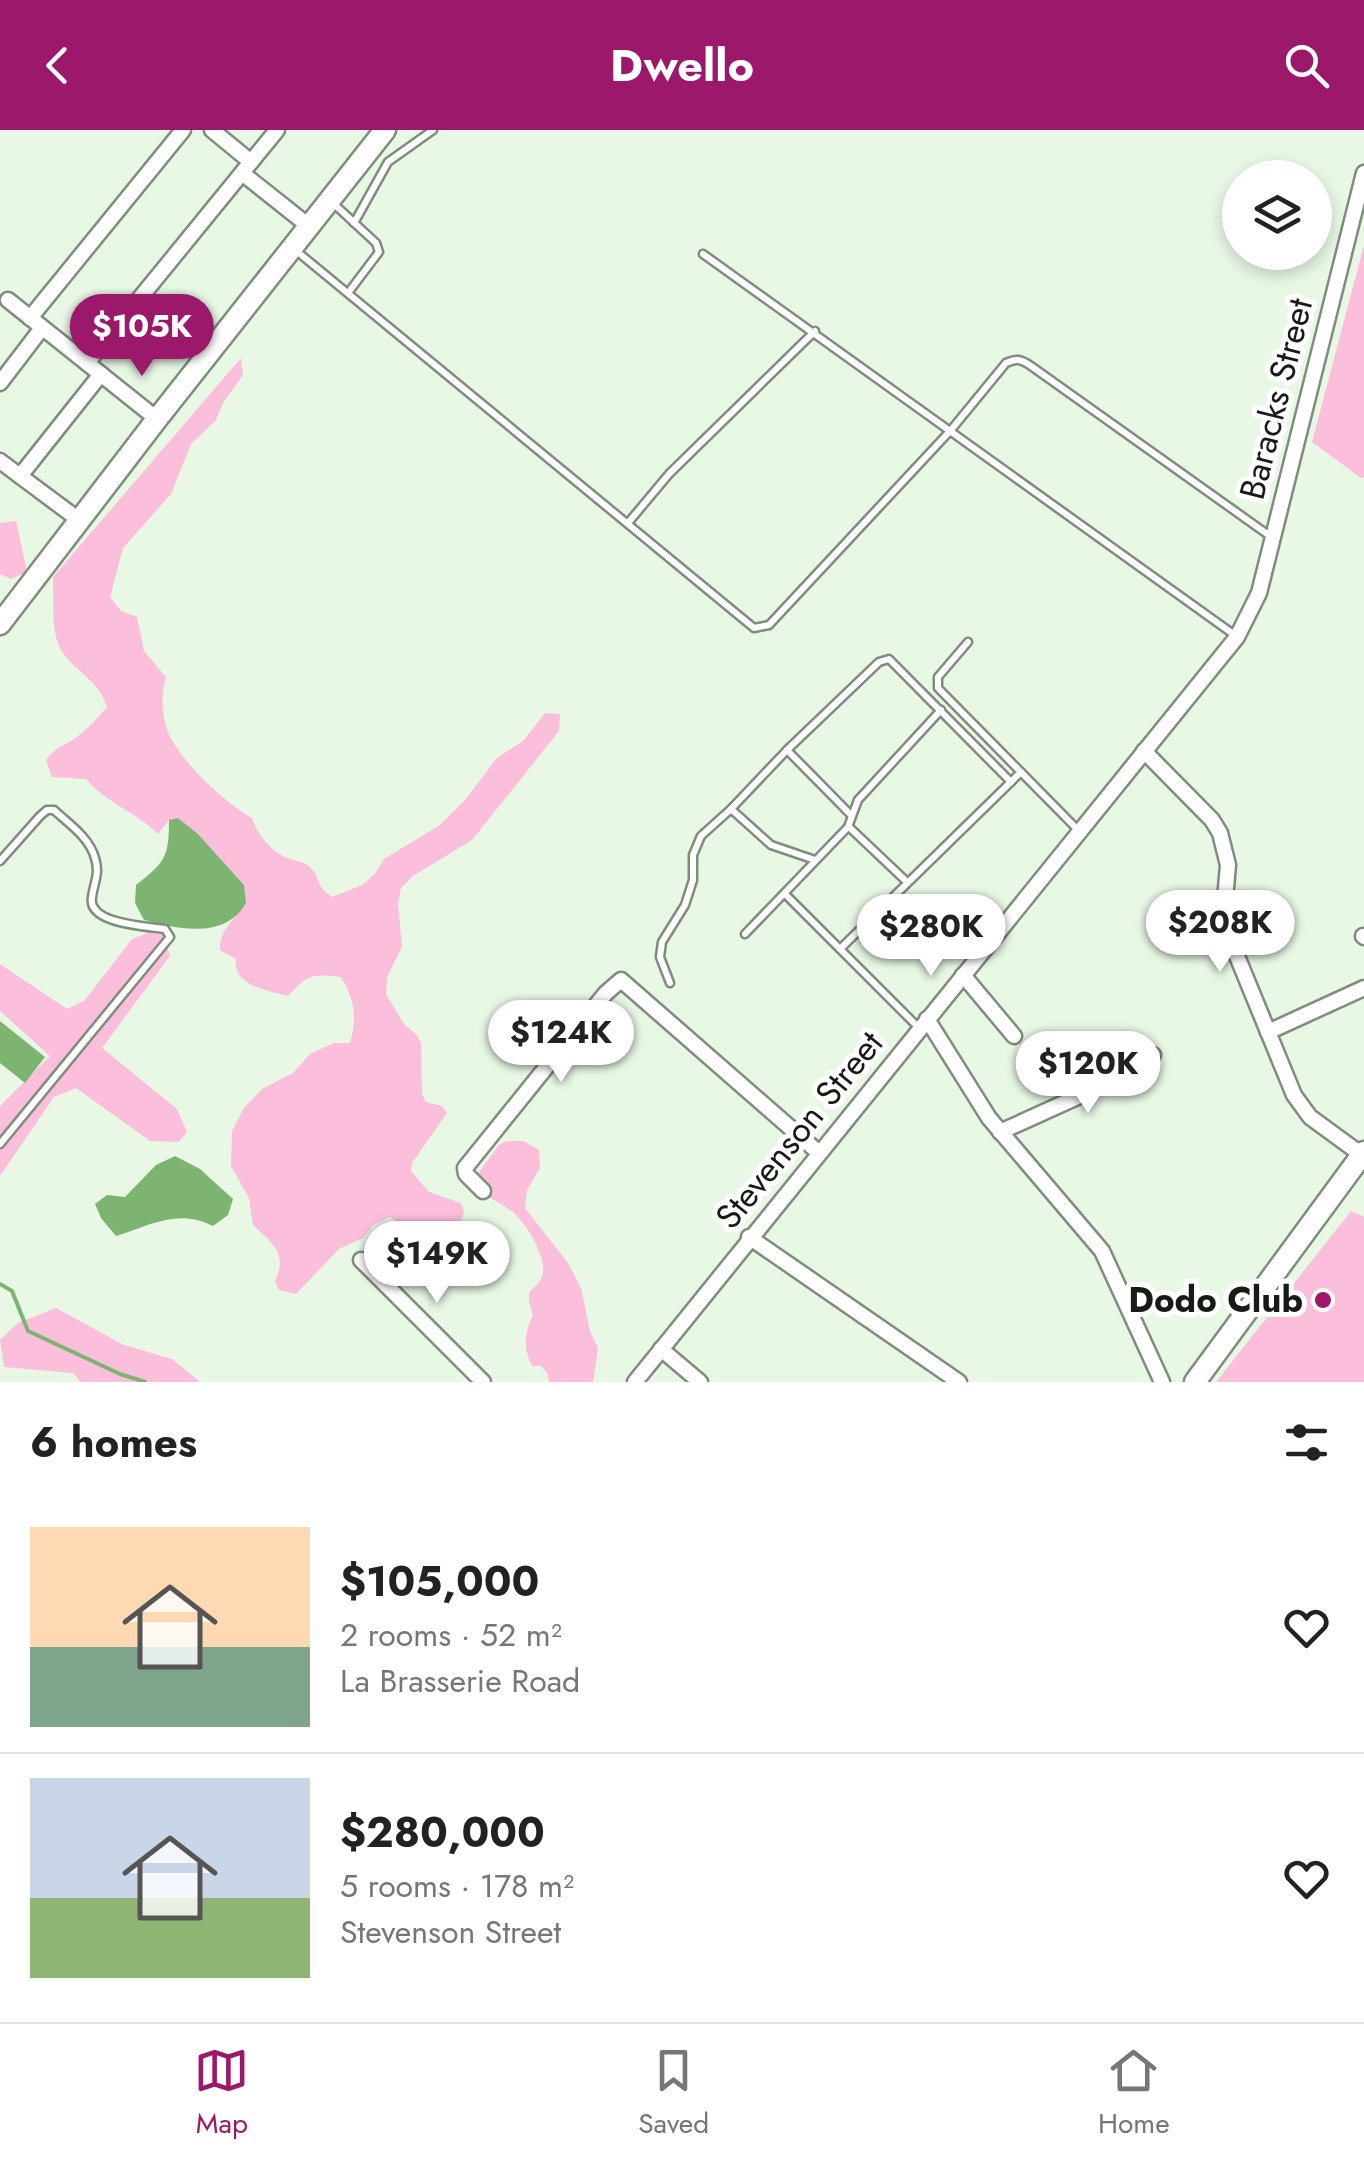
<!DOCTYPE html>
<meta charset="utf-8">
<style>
body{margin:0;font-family:Jost,sans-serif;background:#f6f6f6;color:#222;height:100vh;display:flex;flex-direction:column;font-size:38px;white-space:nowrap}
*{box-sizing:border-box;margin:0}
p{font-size:32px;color:#767676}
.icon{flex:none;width:55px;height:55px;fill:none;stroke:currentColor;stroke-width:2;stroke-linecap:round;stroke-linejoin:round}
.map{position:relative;height:1252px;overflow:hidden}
.drawer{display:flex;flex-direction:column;background:#fff;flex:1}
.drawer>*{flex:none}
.controls{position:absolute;left:1222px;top:30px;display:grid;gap:20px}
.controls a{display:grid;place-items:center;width:110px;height:110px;border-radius:50%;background:#fff;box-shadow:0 5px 15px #0003;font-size:50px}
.price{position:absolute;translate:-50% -85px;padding:0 22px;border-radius:35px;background:#fff;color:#222;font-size:32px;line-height:65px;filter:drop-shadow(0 2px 5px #0008)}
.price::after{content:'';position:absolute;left:50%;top:60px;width:30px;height:22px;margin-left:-15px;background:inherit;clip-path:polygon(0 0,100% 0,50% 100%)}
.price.active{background:#9c186a;color:#fff}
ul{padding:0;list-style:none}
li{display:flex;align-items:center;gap:30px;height:250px;padding:0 30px}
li+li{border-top:2px solid #e0e0e0}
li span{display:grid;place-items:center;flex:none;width:280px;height:200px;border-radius:0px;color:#555}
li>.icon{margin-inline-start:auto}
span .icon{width:120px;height:120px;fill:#fffc;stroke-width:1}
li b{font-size:42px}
h2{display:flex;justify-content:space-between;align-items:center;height:120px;padding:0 30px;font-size:42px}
header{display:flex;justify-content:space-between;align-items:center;height:130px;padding:0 30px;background:#9c186a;color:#fff;font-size:45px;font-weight:700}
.tab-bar{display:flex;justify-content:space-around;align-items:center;height:140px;border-top:2px solid #e0e0e0;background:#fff;font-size:28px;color:#767676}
.tab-bar a{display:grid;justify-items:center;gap:5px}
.tab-bar .active{color:#9c186a}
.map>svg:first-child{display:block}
.green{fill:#fbbedb}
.water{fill:#7db472}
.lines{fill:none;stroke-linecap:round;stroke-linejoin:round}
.stream{stroke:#7db472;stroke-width:4}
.lane-casing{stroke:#7f8d7d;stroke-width:11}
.street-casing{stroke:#7f8d7d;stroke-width:19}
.secondary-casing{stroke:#7f8d7d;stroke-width:25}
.lane{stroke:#fff;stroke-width:6}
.street{stroke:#fff;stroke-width:14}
.secondary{stroke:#fff;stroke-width:20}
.poi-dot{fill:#9c186a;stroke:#fff;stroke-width:4}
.labels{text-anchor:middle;stroke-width:10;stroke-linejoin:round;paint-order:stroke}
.street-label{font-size:35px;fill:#161c15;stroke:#fff}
.poi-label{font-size:35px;font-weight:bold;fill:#161c15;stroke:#fff;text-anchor:end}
</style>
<header><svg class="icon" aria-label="back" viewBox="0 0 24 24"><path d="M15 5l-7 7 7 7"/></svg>Dwello<svg class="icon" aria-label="search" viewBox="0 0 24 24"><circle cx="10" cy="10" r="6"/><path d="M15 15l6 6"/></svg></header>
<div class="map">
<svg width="1364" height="1252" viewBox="0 0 1364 1252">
<rect width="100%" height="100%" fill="#e8f8e5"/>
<g class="green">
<polygon points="1364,115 1364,347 1361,348 1312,312"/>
<path d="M241,228L243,245L223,273L216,290L191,314L171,364L123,418L110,467L121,481L137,487L144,521L166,547C161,563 161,585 168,602C180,631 225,673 252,688C257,703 268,718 283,726C292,731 305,730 313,740C322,753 315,754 332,767L362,755L375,744L384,729L440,695L465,670L497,628L524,610L545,583L560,584L559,601L472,710L413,746L401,758L398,774L402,817L387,847L386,864L404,894L417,905L421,913L422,964L426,972L442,976L447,983L412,1033L411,1041L429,1062L461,1073L464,1081L462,1089L415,1142L390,1148L383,1142L389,1126L404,1119L397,1092L390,1087L373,1095L363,1108L339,1119L296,1164L279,1160L275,1151C288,1123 273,1114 253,1095L249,1068L231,1036L232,1001L244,978L262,959L293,943L310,924L334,913H350C357,888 355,870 341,847C310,844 309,844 288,866C268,861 232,855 236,829L220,820C219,799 236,789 245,773L244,755L198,704L178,689L169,690L158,704C136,682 106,673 86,649L52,647L46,630C57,615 64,617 78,606C89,598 98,587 107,577C98,548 75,543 61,520C50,500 54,469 53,447Z"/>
<polygon points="16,391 27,442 11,449 0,444 0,393"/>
<polygon points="155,800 163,802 170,826 102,918 177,979 187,1002 179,1012 150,1011 76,958 54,967 0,1046 0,976 50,926 0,881 0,834 67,879 85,870 132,809"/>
<path d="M506,1011H523L539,1020L540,1038L527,1060L525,1078L568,1133L581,1158L590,1201L598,1218L593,1252H549L547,1243L541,1236H532C523,1217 524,1205 533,1185C521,1151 538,1165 543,1143C546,1125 524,1089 510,1080C499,1072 486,1066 475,1060L473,1050L499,1015Z"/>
<polygon points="1351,1081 1364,1087 1364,1252 1216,1252"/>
<polygon points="56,1178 124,1215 172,1229 200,1252 81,1252 73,1243 4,1237 0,1210 18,1193"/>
</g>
<g class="water">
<path d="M178,688L198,704L244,755L246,773C225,810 178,799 144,790L135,773L136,755C165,732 169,728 169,690Z"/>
<polygon points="0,891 45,927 25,953 0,933"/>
<path d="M175,1026L200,1039L233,1069L228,1085L213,1096C179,1078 150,1095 116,1106L101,1088L95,1074L107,1065L125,1067L156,1035Z"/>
</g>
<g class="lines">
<polyline class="stream" points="0,1154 12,1161 28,1201 120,1244 145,1252"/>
<g class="lane-casing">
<g id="lane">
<polyline points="334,74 376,113 379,122 348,163"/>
<polyline points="354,93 388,32 433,0"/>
<path d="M294,119L754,498L769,495L951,300L1006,233C1016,228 1021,229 1031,236L1270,406"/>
<polyline points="703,124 1236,506"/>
<polyline points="628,393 669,344 815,201"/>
<polyline points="968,512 938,547 938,558 1079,701"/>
<polyline points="787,620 851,685"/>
<polyline points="849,697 906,751"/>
<polyline points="815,730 771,715 731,679 787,620 879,532 889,529 1011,652"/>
<path d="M0,731L40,686L47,680H54C69,694 89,707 95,728C100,744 94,752 92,767C87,794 146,796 165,799L170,807L0,1014"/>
<polyline points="786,765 919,898"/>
<polyline points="745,804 848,697 858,670 941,580"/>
<polyline points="840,819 1021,642"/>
<polyline points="670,853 660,827 662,812 685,775 693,750 693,725 701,706 731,679"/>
</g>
</g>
<g class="street-casing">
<g id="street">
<polyline points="212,0 251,32"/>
<polyline points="242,43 310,97"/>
<polyline points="8,170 157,289"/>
<polyline points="30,188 183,0"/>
<polyline points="87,233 277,0"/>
<polyline points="0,253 42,198"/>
<polyline points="0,331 79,390"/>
<polyline points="20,346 101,244"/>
<polyline points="1144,621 1212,690 1220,703 1228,735 1223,792 1294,965 1310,987 1362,1025"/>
<polyline points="1363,806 1364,807"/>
<polyline points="963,845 1014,906"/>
<polyline points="927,889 989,988 1102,1121 1162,1252"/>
<polyline points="1268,902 1364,858"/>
<polyline points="1000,1002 1086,963 1153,925"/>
<polyline points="483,1061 466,1044 465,1038 606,863 621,850 818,1022"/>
<polyline points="749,1107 959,1252"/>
<polyline points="361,1130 483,1252"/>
<polyline points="661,1219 700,1252"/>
<polyline points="635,1252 1237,507 1259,463 1364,43"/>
</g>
</g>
<g class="secondary-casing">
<g id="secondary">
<polyline points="0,494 157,289 385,0"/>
<polyline points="1195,1252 1364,1022"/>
</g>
</g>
<use href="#lane" class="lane"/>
<use href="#street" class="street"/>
<use href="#secondary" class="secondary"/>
</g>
<circle class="poi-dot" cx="1323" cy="1170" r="10"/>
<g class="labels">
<g class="street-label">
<text transform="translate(1276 269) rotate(-76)" y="12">Baracks Street</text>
<text transform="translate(799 1000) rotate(-51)" y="12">Stevenson Street</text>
</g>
<g class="poi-label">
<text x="1303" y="1182">Dodo Club</text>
</g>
</g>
</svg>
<div class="controls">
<a><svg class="icon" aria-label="layers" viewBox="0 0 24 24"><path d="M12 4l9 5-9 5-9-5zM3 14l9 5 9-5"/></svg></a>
</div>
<b class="price active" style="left:142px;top:249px">$105K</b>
<b class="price" style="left:1220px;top:845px">$208K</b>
<b class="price" style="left:931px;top:849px">$280K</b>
<b class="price" style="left:561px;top:955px">$124K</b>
<b class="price" style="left:1088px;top:986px">$120K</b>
<b class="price" style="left:437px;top:1176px">$149K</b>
</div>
<section class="drawer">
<h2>6 homes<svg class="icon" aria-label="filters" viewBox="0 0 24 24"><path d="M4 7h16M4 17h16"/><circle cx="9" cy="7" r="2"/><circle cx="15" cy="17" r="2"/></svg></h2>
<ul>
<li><span style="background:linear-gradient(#ffd9b3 60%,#7fa58c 0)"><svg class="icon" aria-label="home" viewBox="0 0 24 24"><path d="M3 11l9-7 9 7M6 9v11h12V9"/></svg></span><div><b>$105,000</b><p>2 rooms · 52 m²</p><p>La Brasserie Road</p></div><svg class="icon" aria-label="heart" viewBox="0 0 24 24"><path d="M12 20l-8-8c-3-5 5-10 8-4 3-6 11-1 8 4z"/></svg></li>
<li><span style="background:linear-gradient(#c9d6e8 60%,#8fb573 0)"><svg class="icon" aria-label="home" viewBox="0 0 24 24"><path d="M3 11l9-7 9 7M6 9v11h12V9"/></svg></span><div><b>$280,000</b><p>5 rooms · 178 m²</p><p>Stevenson Street</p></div><svg class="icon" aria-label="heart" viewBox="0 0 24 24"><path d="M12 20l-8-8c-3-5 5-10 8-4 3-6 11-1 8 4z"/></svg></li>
</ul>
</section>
<nav class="tab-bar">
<a class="active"><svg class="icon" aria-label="map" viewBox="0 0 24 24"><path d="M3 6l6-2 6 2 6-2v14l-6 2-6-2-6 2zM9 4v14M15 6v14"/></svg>Map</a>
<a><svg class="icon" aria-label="saved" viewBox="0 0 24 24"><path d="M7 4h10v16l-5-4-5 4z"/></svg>Saved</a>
<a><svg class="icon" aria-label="home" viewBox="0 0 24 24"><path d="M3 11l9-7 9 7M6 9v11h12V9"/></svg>Home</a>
</nav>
